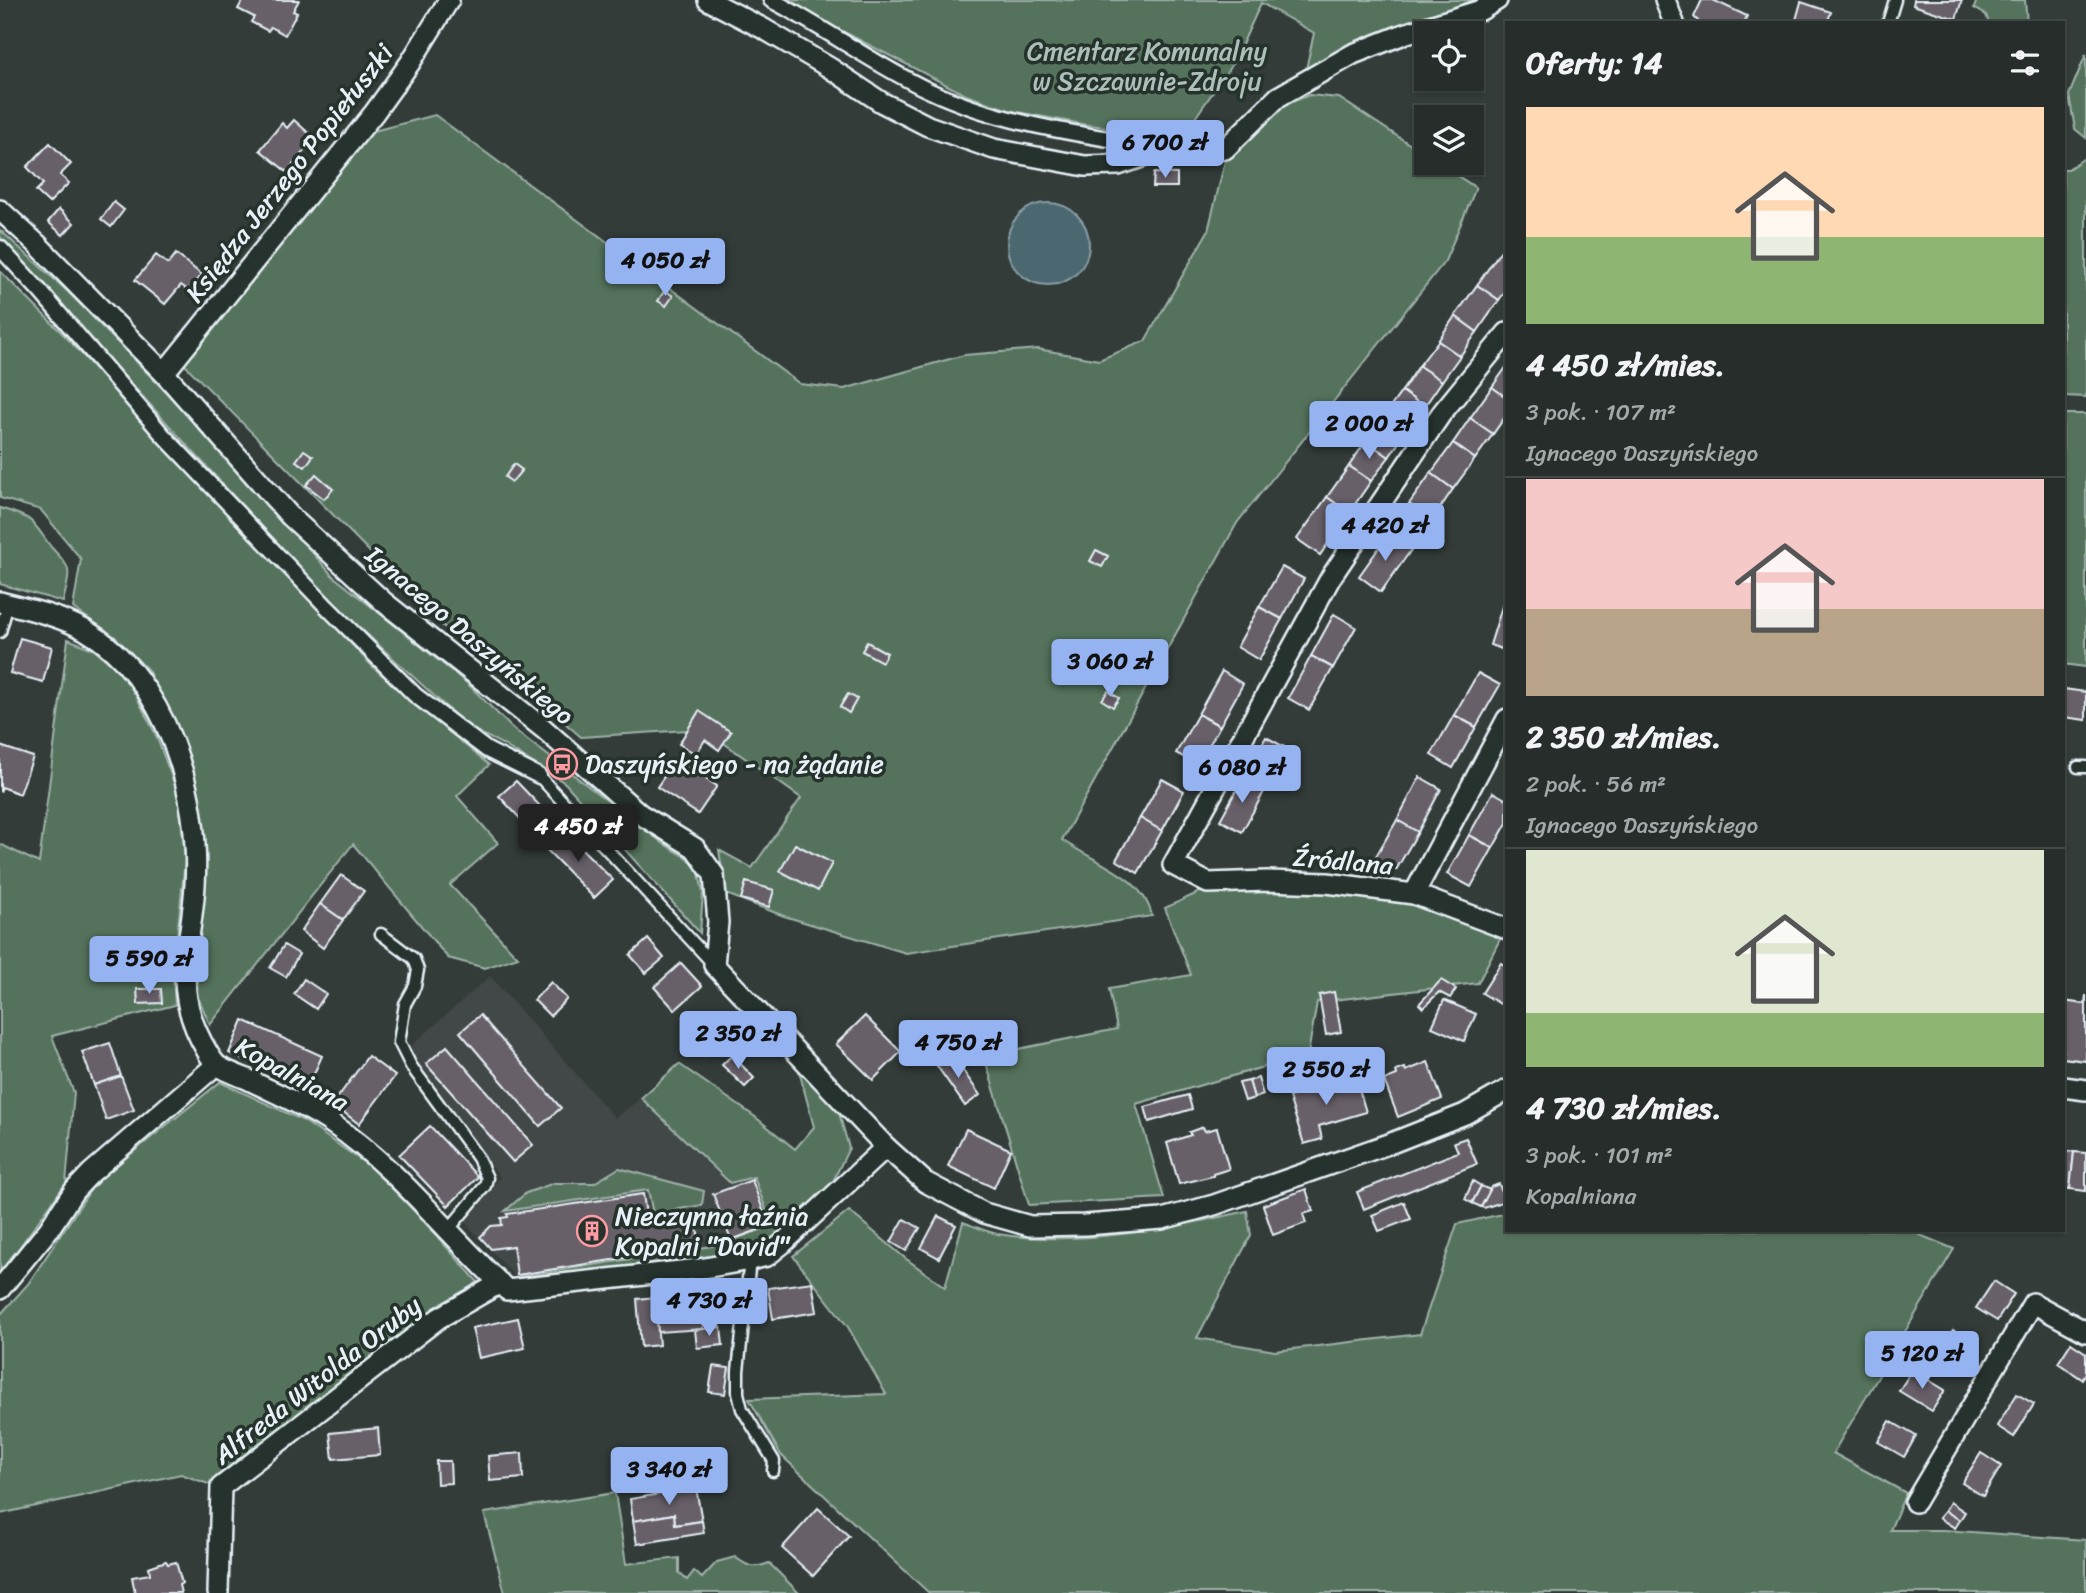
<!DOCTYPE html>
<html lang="pl">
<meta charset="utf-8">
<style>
body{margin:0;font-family:Sriracha,sans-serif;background:#323937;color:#f1f3f6;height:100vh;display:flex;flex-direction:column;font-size:26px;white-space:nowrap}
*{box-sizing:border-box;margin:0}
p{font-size:23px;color:#a4a8a9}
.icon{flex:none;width:38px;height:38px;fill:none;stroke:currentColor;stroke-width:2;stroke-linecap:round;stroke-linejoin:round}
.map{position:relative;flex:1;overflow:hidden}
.sheet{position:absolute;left:1505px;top:21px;width:560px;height:1211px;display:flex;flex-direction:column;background:#262d2b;border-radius:0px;box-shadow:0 2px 5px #0004,0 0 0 2px #424947}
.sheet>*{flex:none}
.buttons{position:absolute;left:1414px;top:21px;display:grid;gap:14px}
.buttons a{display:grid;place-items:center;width:70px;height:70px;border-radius:0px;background:#262d2b;box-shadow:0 2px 5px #0004,0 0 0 2px #424947;font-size:35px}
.price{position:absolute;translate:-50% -60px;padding:0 16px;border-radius:7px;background:#95b2f1;color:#111;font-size:23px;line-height:46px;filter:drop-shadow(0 2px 4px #0008)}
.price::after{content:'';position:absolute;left:50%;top:42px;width:21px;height:16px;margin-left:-10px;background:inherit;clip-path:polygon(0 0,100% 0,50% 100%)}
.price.current{background:#222;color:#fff}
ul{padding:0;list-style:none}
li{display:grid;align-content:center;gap:14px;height:371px;padding:0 21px}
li+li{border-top:2px solid #424947}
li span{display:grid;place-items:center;height:217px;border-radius:0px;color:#555}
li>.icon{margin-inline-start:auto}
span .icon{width:126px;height:126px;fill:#fffc;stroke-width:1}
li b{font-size:30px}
h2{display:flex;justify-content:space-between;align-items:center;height:84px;padding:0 21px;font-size:30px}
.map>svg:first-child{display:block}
.built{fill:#434747}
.green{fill:#55735b;stroke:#9eb2aa;stroke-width:2}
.water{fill:#4b6771;stroke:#8a9ea7;stroke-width:2}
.building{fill:#686169;stroke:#e8f1f8;stroke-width:2}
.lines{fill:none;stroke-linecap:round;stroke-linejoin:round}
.service-casing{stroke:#e8f1f8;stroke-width:15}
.pedestrian-casing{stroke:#e8f1f8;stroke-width:19}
.minor-casing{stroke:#e8f1f8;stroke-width:24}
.service{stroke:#26332d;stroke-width:10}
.pedestrian{stroke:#26332d;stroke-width:14}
.minor{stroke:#26332d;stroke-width:19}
.labels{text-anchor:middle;stroke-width:7;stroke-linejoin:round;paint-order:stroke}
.park-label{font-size:26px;fill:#adbfb9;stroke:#26332d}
.street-label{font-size:26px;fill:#e8f1f8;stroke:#26332d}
.poi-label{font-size:26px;fill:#e8f1f8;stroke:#26332d;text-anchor:start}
</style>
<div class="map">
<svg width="2086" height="1593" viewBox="0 0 2086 1593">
<rect width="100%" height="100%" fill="#333c39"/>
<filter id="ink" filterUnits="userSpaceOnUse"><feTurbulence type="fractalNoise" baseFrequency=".0143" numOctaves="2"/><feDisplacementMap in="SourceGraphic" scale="14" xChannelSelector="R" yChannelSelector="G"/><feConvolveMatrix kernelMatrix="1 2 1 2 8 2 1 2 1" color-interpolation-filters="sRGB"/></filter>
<g filter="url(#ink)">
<polygon class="built" points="490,976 615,1118 641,1098 730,1183 754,1176 775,1233 716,1250 517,1279 464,1221 500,1177 414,1060 411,1046"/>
<g class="green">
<polygon points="782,0 1480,0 1345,49 1306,69 1314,33 1261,3 1235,60 1182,137 1082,124 1012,111 966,95"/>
<polygon points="1977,0 2025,0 2027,23 1989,23 1986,15 1974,8"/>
<polygon points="2086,54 2086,138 2075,129 2069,95"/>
<path d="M1309,95L1339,98L1426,155V163H1438L1476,188L1445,261L1237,523L1062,840C1093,862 1143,875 1152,916L906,953L784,916L726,894L719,850L752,868L801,798L704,729L581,737L533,695L443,626L182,362L366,133L435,115L800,384L844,389L964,355L1038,349L1099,360L1145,341L1208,231L1225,161L1280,107Z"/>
<polygon points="2086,157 2086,397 2063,396 2063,169 2068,169"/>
<polygon points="0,230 67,291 209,436 333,576 468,684 512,728 664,844 697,864 703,893 700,933 565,783 502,744 468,727 322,593 9,250 0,236"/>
<polygon points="0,271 70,341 168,450 374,668 489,765 457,796 498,843 450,885 518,957 485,968 448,958 353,844 210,1025 197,995 205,844 197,786 177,730 148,670 114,636 73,608 81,559 41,510 0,498"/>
<polygon points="2063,414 2086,414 2086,667 2063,664"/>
<path d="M0,508C35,519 30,518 51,547C57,554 65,560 68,569C70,579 65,592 63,602L0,584Z"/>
<polygon points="68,639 93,649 126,676 155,733 179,796 185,860 173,975 175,1005 52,1036 74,1093 66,1183 0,1274 0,844 39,863"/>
<polygon points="1206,889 1391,892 1503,933 1478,983 1317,1002 1308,1054 1136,1104 1164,1198 1029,1205 984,1056 1117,1029 1109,989 1191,975 1165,908"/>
<polygon points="679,1064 754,1116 795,1149 814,1127 798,1067 839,1113 849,1148 824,1200 790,1227 776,1233 778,1237 752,1249 711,1259 528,1280 519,1277 718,1245 772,1226 754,1177 730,1183 641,1098"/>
<polygon points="220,1082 304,1121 382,1175 478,1282 443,1305 214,1486 181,1474 0,1514 0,1315 28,1284 95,1183"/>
<polygon points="619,1168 704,1191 702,1205 653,1214 648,1190 505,1211 526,1193 554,1183 594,1183"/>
<path d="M849,1211L905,1258L945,1287L963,1222C974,1226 987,1232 998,1234C1075,1247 1173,1228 1247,1211L1251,1235L1197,1338L1275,1351L1420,1334L1457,1224L1507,1213V1230H1908L1954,1249L1833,1453L1906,1493L1890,1530H1943L2086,1540V1593H929L781,1455L749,1399L886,1394L848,1327L793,1256Z"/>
<path d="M615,1493L626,1564L679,1558V1573L687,1580L694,1571L702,1578L717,1562L735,1557C748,1567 754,1569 769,1563L799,1593H505L484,1513Z"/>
</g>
<circle class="water" cx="1048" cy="244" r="41"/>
<g class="building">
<polygon points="243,0 299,0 293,11 297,13 285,35 271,27 268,31 251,22 254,17 238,9"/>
<polygon points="1702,0 1713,0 1747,16 1744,23 1700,23 1694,17"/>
<polygon points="1914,0 1962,0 1956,19 1913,5"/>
<polygon points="1801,2 1831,12 1827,23 1803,23 1796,20"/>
<polygon points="294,120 311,135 305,142 309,145 287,172 260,150 282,123 287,128"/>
<polygon points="50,143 71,164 60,175 69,183 49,203 36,191 43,184 27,167"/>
<polygon points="1154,173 1177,174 1177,187 1153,187"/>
<polygon points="114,202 124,210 111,227 101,219"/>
<polygon points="59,209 74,223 63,235 48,222"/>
<polygon points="1506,243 1507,289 1499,300 1477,285"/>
<polygon points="176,254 202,275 189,291 181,285 165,304 135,280 156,255 168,264"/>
<polygon points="1477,285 1499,300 1477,332 1455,316"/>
<polygon points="665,290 673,296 666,306 658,301"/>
<polygon points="1455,316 1477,332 1460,356 1438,341"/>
<polygon points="1438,341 1460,356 1442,381 1419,366"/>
<polygon points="1419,366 1442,381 1424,407 1402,391"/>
<polygon points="1507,366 1507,398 1492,387"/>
<polygon points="1492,387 1507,398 1507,414 1493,434 1470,418"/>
<polygon points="1402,391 1424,407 1406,432 1384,416"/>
<polygon points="1384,416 1406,432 1389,457 1366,441"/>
<polygon points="1470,418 1493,434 1475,459 1453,443"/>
<polygon points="1366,441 1389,457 1371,481 1349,466"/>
<polygon points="1453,443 1475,459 1453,489 1431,473"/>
<polygon points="304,450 313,456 305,467 296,461"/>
<polygon points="514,464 522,470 512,482 505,477"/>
<polygon points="1349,466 1371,481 1349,513 1327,497"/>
<polygon points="1431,473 1453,489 1432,520 1409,504"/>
<polygon points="316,474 333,489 324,499 306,485"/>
<polygon points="1327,497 1349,513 1320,555 1297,539"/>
<polygon points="1409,504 1432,520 1411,550 1388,535"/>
<polygon points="1388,535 1411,550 1381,592 1359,576"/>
<polygon points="1096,550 1108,556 1102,567 1090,561"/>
<polygon points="1282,567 1304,579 1282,619 1259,607"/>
<polygon points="1505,597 1507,598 1507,651 1490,645"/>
<polygon points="1259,607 1282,619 1259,660 1237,647"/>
<polygon points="1334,614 1356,627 1333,668 1311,656"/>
<polygon points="20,638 52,647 43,682 10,673"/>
<polygon points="867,642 887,653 882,662 862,651"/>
<polygon points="1311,656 1333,668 1309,710 1288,698"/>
<polygon points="1222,671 1243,684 1220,726 1198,714"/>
<polygon points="1478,673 1500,685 1476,727 1454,715"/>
<polygon points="2064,689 2086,692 2086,720 2063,717"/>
<polygon points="1108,691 1119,698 1113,707 1102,700"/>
<polygon points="848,694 857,699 849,713 840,707"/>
<polygon points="699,711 731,732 719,750 705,740 696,754 679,744"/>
<polygon points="1198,714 1220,726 1198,765 1176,753"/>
<polygon points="1454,715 1476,727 1453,768 1431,755"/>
<polygon points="1266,737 1288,749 1265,790 1243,778"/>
<polygon points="0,746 33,757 20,794 2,787 0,792"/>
<polygon points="676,759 717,786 698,814 657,787"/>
<polygon points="1420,777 1441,789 1418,832 1397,820"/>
<polygon points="1243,778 1265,790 1242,832 1220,820"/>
<polygon points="1162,779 1184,791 1162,831 1140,818"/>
<polygon points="516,781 559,826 542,842 499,796"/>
<polygon points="1493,792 1507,800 1507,823 1493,848 1469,835"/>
<polygon points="1140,818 1162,831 1138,873 1116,860"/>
<polygon points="1397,820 1418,832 1396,870 1375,858"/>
<polygon points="562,829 613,880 594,898 544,847"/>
<polygon points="1469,835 1493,848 1471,887 1447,874"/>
<polygon points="795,844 832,863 818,891 780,871"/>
<polygon points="341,875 364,891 343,920 320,904"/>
<polygon points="746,882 774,890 769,907 741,899"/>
<polygon points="320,904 343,920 323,948 301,931"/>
<polygon points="648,939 664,958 646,973 630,955"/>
<polygon points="284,945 299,954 286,977 270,968"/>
<polygon points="681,963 702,986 675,1010 654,987"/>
<polygon points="1501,963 1507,967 1507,1008 1482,993"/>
<polygon points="304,979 326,994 316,1009 294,994"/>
<polygon points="1441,980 1456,989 1450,998 1439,992 1423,1008 1419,1004"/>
<polygon points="551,982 567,999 550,1016 534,1000"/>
<polygon points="137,989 161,989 162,1003 138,1004"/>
<polygon points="1334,992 1341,1032 1326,1035 1319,995"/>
<polygon points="2086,995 2086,1061 2063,1058 2063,1001 2085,1004"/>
<polygon points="1444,1000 1476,1014 1464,1041 1432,1027"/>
<polygon points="716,1008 735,1029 704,1056 686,1036"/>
<polygon points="480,1015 561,1108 540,1126 460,1032"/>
<polygon points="865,1016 901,1052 873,1080 836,1044"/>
<polygon points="243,1020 322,1056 307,1089 229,1053"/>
<polygon points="110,1043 121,1076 94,1085 82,1052"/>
<polygon points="447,1046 533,1145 513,1162 426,1064"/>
<polygon points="732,1055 754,1078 745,1087 722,1065"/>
<polygon points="952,1055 980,1095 965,1106 937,1066"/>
<polygon points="368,1056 395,1076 359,1124 333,1104"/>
<polygon points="1428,1062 1442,1099 1398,1117 1384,1080 1397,1075 1396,1071 1405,1068 1406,1071"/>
<polygon points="121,1076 134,1110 106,1120 94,1085"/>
<polygon points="1355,1076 1366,1112 1319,1126 1322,1139 1304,1144 1289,1097"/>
<polygon points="1258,1078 1263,1095 1254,1098 1249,1081"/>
<polygon points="1249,1081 1254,1098 1245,1101 1239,1083"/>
<polygon points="1188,1095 1192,1109 1149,1122 1145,1107"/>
<polygon points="430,1126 478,1177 448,1206 399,1155"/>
<polygon points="1203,1127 1205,1131 1217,1128 1229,1169 1213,1174 1213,1176 1179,1184 1167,1143 1191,1135 1189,1132"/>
<polygon points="966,1129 1011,1150 994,1188 948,1166"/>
<polygon points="1466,1138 1477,1164 1364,1209 1357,1192 1458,1152 1454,1142"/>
<polygon points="2063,1150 2074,1152 2070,1189 2063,1188"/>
<polygon points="2074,1152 2086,1153 2086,1191 2070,1189"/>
<polygon points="752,1180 769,1226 731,1240 713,1194"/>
<polygon points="1473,1181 1481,1186 1472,1203 1465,1199"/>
<polygon points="1499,1184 1505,1201 1484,1208 1481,1207 1491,1187"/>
<polygon points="1481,1186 1490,1190 1481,1207 1472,1203"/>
<polygon points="1306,1189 1313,1211 1303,1214 1306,1223 1273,1235 1263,1205"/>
<polygon points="643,1194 647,1221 695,1213 700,1246 517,1275 513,1246 491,1249 480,1237 491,1226 502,1225 501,1218 508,1217 507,1214"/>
<polygon points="1404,1202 1411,1219 1379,1231 1372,1215"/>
<polygon points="938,1216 956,1225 939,1258 921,1248"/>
<polygon points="904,1219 920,1228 906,1251 891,1242"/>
<polygon points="1994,1281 2014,1294 1997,1321 1976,1308"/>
<polygon points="812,1282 817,1312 773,1319 768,1288"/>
<polygon points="701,1294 703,1329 658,1332 655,1297"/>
<polygon points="655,1297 659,1345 641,1347 637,1299"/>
<polygon points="518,1318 525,1348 479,1358 472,1328"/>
<polygon points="721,1327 723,1345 697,1348 695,1330"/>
<polygon points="1953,1330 1974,1343 1961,1365 1940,1352"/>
<polygon points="2071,1343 2086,1353 2086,1373 2082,1379 2058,1363"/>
<polygon points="713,1366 729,1368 725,1394 709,1392"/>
<polygon points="1912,1370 1945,1390 1932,1411 1899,1391"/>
<polygon points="2017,1394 2034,1404 2014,1437 1997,1426"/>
<polygon points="1890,1421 1916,1436 1904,1457 1878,1442"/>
<polygon points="378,1428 380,1455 333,1459 330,1433"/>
<polygon points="522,1453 523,1478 490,1481 488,1456"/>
<polygon points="1981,1453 2001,1466 1983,1496 1962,1483"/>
<polygon points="436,1461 450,1461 451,1483 437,1484"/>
<polygon points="696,1488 702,1521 675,1525 674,1514 633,1521 630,1499"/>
<polygon points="1950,1502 1965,1512 1960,1520 1945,1511"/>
<polygon points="818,1508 849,1536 813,1576 782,1548"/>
<polygon points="1945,1511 1960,1520 1955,1528 1939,1518"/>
<polygon points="674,1514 675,1525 702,1521 704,1533 637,1544 633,1521"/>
<polygon points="166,1561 168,1564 176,1562 182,1583 179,1585 181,1593 135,1593 132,1577 150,1574 149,1567"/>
</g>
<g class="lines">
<g class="service-casing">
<g id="service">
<polyline points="1888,23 1895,0"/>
<polyline points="0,632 8,604"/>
<polyline points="2078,767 2086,767"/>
<polyline points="539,776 714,965"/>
<polyline points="381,934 414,959 418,970 415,986 405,1004 399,1042 411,1066 478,1158 487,1178 485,1186 449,1229"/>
<polyline points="750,1260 738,1371 738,1393 742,1409 774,1461 773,1471"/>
</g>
</g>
<g class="pedestrian-casing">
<g id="pedestrian">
<path d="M771,0C824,27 873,64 928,90C1002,125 1085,135 1164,148"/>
<polyline points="0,248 39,290 163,435 327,607 415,695 487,750 539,776"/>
</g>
</g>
<g class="minor-casing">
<g id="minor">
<polyline points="708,0 764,29 830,68 881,102 928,126 994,149 1085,166 1118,165 1166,149 1225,149 1278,97 1353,54 1404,34 1481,10 1497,0"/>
<polyline points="1665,0 1674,23"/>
<polyline points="0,210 36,243 164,373 290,516 385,603 544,729 640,814 695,848 714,875 718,922 714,965 886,1147 925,1182 984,1213 1030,1226 1085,1225 1162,1219 1214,1205 1394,1142 1465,1114 1507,1090"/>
<polyline points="1507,333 1441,414 1331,577 1173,865 1208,883 1267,881 1327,883 1414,894 1507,929"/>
<polyline points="164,373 374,113 410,63 449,0"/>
<path d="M0,602C28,609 60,616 85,630C166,677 201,796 195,885C191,952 169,989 208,1053C211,1058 214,1063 218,1066C226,1071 237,1075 247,1079C275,1093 305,1105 331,1123C398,1168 448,1235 507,1290L699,1269L750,1260L767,1256L782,1244L886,1147"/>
<polyline points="1414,894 1507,719"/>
<polyline points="2063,1087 2086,1090"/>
<polyline points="0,1289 49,1229 74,1191 91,1173 216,1065"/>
<polyline points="1915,1502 2033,1303 2086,1332"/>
<polyline points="218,1593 221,1487 439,1318 500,1283"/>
</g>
</g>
<use href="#service" class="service"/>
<use href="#pedestrian" class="pedestrian"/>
<use href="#minor" class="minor"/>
</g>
</g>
<defs>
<g id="bus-ring" transform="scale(1.575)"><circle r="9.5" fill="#26332d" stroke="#ff9aa2" stroke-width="1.5"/><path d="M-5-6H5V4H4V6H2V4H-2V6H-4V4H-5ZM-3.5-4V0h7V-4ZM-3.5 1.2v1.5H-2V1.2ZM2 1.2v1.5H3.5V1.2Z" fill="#ff9aa2"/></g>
<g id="building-ring" transform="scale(1.575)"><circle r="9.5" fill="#26332d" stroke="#ff9aa2" stroke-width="1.5"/><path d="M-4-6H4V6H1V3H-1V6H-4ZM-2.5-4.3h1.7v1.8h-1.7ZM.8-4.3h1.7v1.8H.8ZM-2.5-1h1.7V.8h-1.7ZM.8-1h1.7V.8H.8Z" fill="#ff9aa2"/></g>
</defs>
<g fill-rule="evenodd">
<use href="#bus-ring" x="562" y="764"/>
<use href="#building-ring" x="592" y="1231"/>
</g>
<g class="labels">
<g class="park-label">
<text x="1147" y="60">Cmentarz Komunalny<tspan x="1147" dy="30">w Szczawnie-Zdroju</tspan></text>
</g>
<g class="street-label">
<text transform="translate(289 173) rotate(-52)" y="9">Księdza Jerzego Popiełuszki</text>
<text transform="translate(470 635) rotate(40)" y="9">Ignacego Daszyńskiego</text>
<text transform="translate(1343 861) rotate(5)" y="9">Źródlana</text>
<text transform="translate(292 1074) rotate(29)" y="9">Kopalniana</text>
<text transform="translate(317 1380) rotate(-38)" y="9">Alfreda Witolda Oruby</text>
</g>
<g class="poi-label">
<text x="585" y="773">Daszyńskiego - na żądanie</text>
<text x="615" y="1225">Nieczynna łaźnia<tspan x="615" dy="30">Kopalni "David"</tspan></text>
</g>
</g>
</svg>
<div class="buttons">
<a><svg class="icon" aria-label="locate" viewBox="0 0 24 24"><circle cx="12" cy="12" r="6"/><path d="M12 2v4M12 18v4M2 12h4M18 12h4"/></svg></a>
<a><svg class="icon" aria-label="layers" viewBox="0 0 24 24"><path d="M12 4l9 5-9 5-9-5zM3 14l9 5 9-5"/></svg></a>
</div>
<b class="price" style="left:1165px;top:180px">6 700 zł</b>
<b class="price" style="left:665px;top:298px">4 050 zł</b>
<b class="price" style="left:1369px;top:461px">2 000 zł</b>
<b class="price" style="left:1385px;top:563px">4 420 zł</b>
<b class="price" style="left:1110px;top:699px">3 060 zł</b>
<b class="price" style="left:1242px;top:805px">6 080 zł</b>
<b class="price current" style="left:578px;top:864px">4 450 zł</b>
<b class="price" style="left:149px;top:996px">5 590 zł</b>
<b class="price" style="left:738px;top:1071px">2 350 zł</b>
<b class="price" style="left:958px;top:1080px">4 750 zł</b>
<b class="price" style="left:1326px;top:1107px">2 550 zł</b>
<b class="price" style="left:709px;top:1338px">4 730 zł</b>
<b class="price" style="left:1922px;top:1391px">5 120 zł</b>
<b class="price" style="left:669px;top:1507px">3 340 zł</b>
<section class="sheet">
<h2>Oferty: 14<svg class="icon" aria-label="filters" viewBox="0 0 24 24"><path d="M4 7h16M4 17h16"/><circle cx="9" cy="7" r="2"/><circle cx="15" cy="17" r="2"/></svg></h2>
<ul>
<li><span style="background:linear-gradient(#ffd9b3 60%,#8fb573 0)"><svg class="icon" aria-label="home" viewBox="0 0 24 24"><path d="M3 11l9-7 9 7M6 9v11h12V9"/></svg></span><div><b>4 450 zł/mies.</b><p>3 pok. · 107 m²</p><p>Ignacego Daszyńskiego</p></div></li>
<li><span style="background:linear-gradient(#f6c9c9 60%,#b9a48a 0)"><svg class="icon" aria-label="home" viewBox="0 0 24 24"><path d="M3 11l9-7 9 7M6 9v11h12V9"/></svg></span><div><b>2 350 zł/mies.</b><p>2 pok. · 56 m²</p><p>Ignacego Daszyńskiego</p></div></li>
<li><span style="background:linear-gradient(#dfe7d0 75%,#8fb573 0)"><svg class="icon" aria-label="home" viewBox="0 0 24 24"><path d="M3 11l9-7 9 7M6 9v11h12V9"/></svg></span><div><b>4 730 zł/mies.</b><p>3 pok. · 101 m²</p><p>Kopalniana</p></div></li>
</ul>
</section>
</div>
